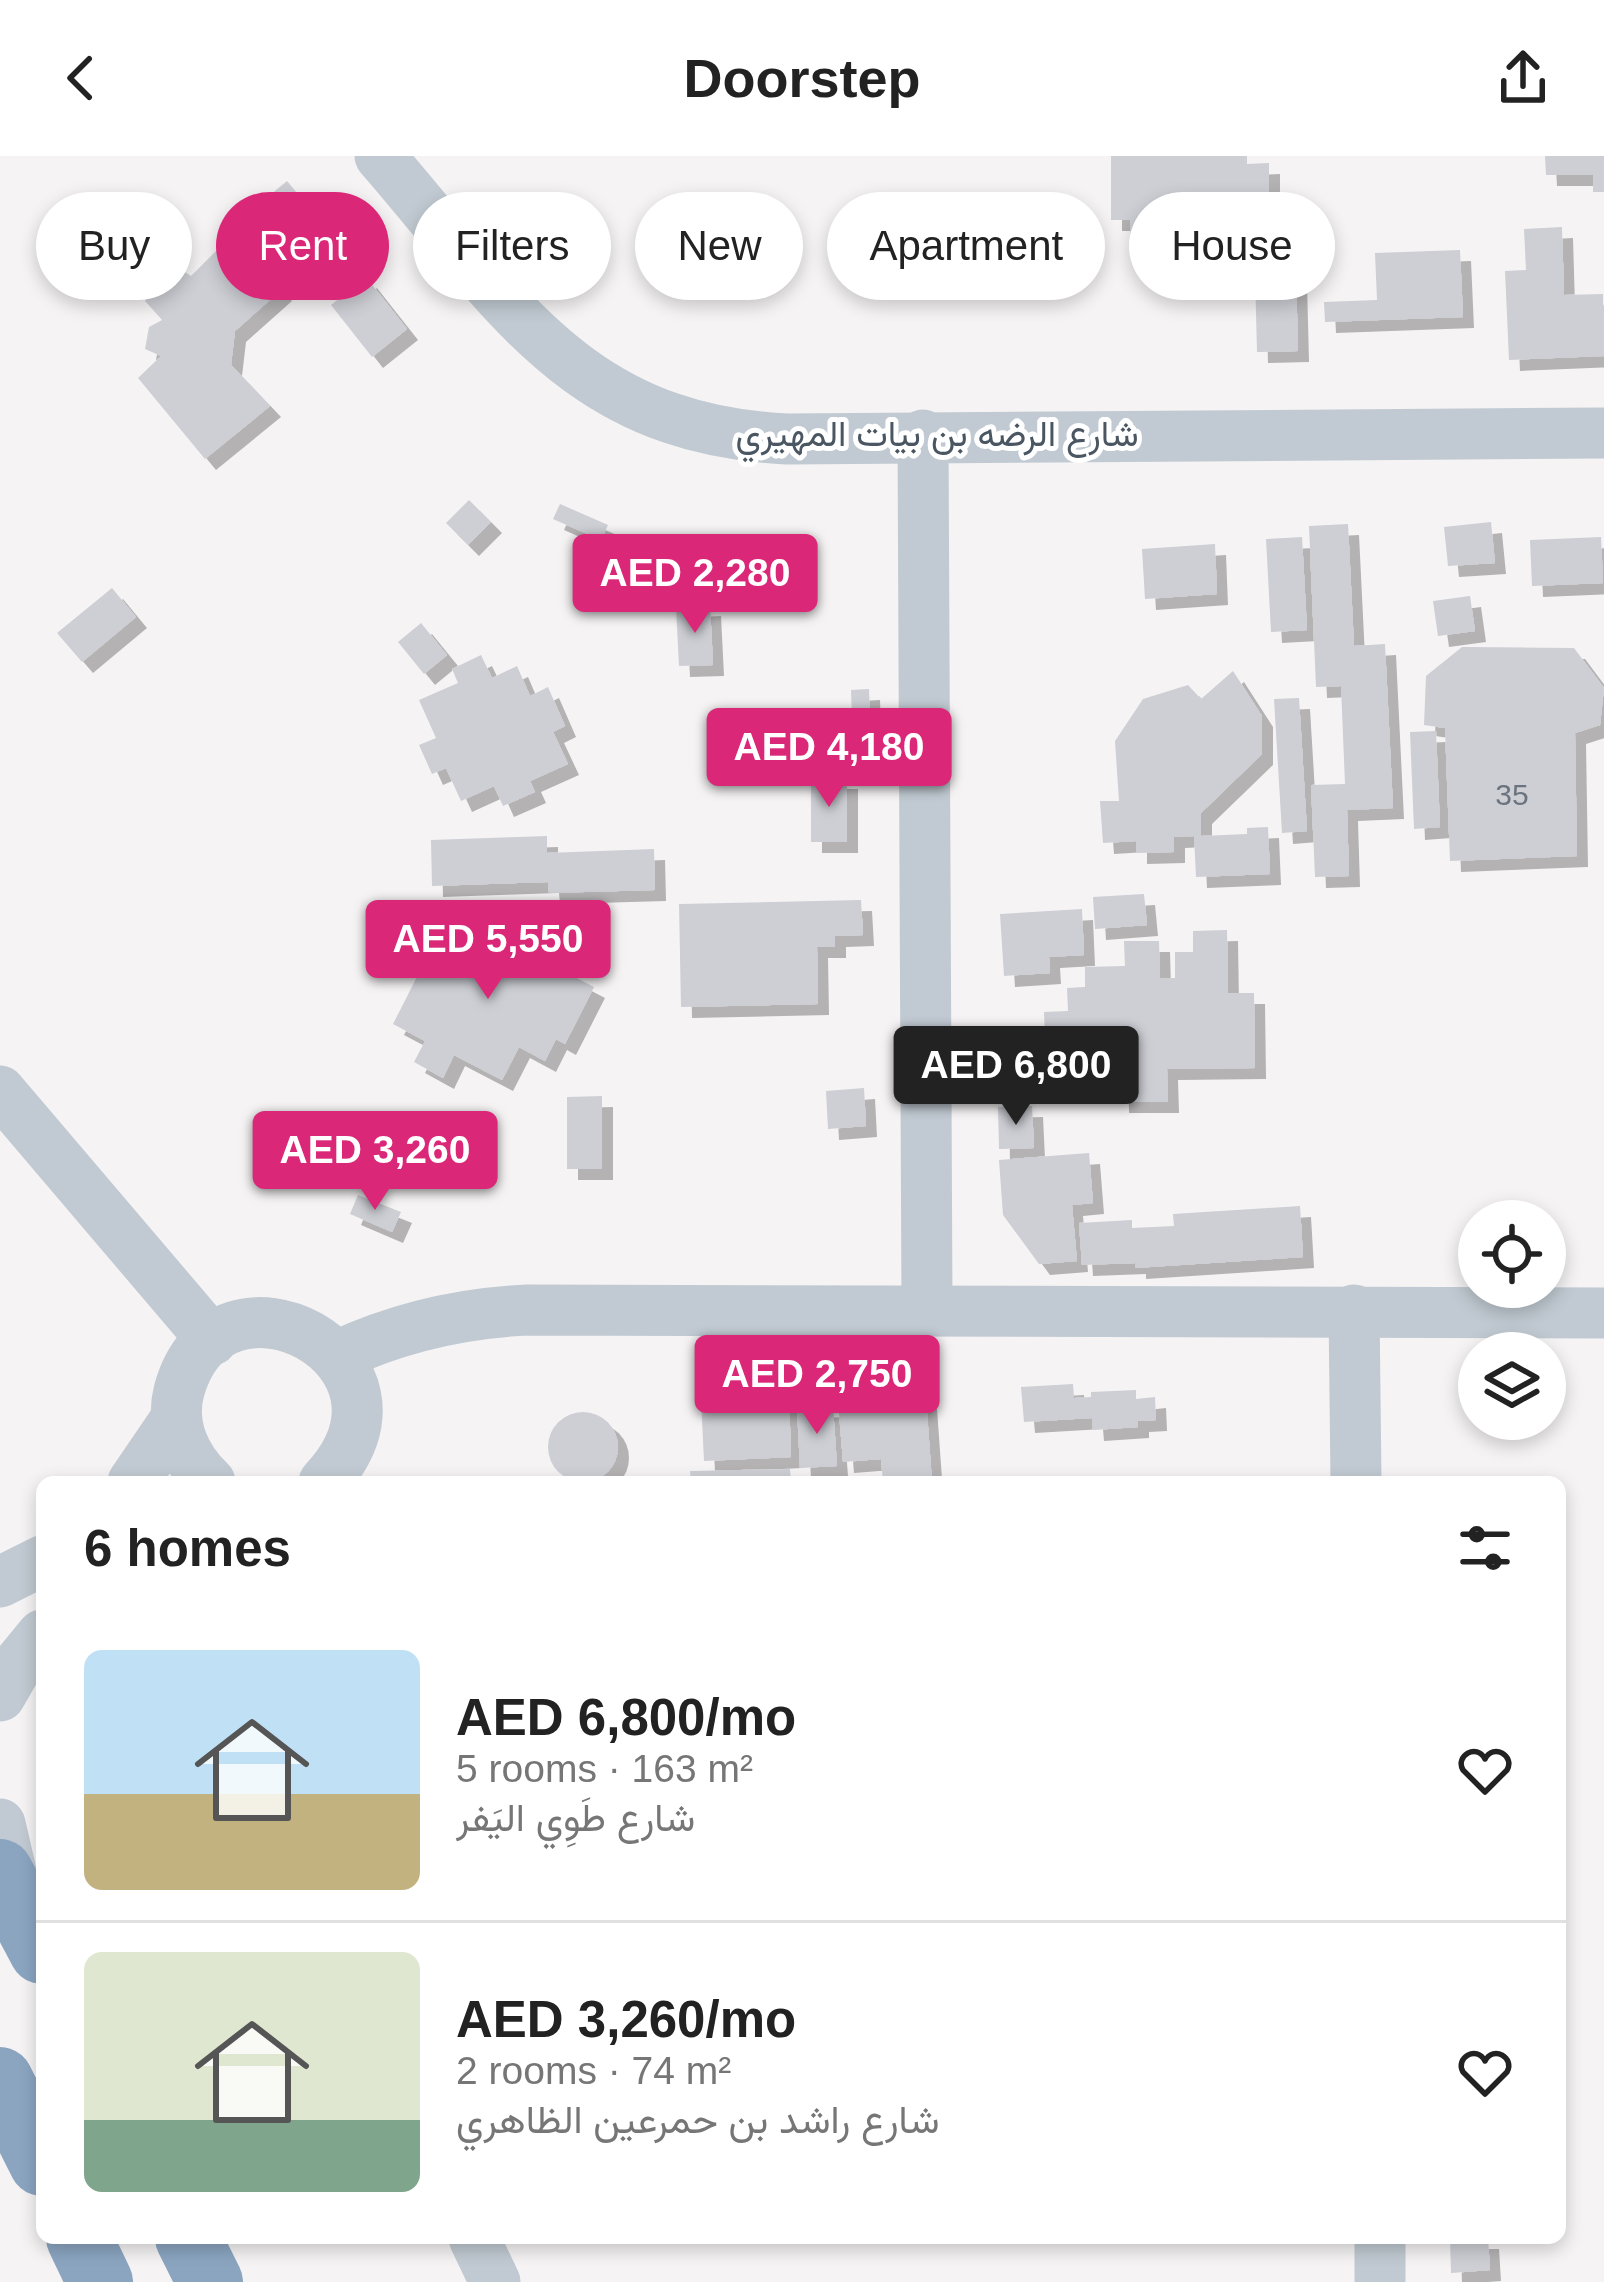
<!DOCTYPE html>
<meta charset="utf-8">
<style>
body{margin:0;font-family:Helvetica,Vazirmatn,sans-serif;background:#f2f2f2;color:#222;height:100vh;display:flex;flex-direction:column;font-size:45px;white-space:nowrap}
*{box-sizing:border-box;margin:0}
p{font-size:39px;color:#767676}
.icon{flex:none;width:66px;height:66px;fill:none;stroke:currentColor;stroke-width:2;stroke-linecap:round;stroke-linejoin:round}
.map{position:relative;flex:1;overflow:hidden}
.drawer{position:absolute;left:36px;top:1320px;width:1530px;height:768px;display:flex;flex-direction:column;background:#fff;border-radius:18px;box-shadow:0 6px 18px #0003}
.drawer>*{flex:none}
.hud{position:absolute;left:36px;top:36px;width:1533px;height:108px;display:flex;gap:24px}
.fabs{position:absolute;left:1458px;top:1044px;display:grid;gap:24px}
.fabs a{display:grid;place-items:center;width:108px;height:108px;border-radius:50%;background:#fff;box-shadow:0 6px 18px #0003;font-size:60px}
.price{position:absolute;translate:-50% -102px;padding:0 27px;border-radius:12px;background:#db2777;color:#fff;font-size:39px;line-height:78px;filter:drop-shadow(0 3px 6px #0008)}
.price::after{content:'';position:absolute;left:50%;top:72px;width:36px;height:27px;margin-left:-18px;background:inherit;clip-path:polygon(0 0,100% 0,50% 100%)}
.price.current{background:#222;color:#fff}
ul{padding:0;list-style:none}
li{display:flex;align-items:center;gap:36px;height:300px;padding:0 48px}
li+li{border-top:3px solid #e0e0e0}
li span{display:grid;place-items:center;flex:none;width:336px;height:240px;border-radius:18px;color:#555}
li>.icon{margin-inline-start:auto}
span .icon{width:144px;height:144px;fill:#fffc;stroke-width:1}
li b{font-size:51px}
h2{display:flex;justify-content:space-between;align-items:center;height:144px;padding:0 48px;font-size:51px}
.tag{padding:0 42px;border-radius:54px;background:#fff;box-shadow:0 6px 18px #0003;font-size:42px;line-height:108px}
.tag.current{background:#db2777;color:#fff}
header{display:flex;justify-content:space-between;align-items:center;height:156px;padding:0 48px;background:#fff;font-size:54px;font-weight:700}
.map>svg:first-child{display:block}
.building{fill:#cdcfd5;filter:url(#shadow)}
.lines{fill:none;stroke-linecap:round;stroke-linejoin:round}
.minor{stroke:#c1cad2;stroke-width:51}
.highway{stroke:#8ba5c1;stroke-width:66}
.labels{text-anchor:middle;stroke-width:10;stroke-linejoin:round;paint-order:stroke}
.number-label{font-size:30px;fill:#6b747e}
.street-label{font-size:36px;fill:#4a5661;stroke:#fff}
</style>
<header><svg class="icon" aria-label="back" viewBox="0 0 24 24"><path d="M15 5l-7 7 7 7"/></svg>Doorstep<svg class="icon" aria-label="share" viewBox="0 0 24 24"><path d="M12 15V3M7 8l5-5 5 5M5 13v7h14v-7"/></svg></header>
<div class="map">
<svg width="1604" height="2126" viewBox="0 0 1604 2126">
<defs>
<filter id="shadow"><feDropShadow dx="11" dy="11" stdDeviation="0" flood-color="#0004"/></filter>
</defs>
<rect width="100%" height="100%" fill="#f5f3f3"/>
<g class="building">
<polygon points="1111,0 1247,0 1247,8 1269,7 1269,59 1250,60 1250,91 1211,91 1211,109 1164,109 1164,92 1131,92 1130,64 1111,64"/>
<polygon points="1545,0 1604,0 1604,36 1593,36 1593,19 1546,19"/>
<polygon points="287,25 335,82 296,116 247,58"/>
<polygon points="1562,71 1564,139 1603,138 1604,200 1509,204 1505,115 1526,114 1524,73"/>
<polygon points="232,79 281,134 235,175 231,209 270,250 205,303 138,222 161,200 145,193 149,171 162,164 145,145 173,108 191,120"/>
<polygon points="1460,94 1463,161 1325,166 1324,146 1377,144 1375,97"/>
<polygon points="1296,117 1298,195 1257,196 1255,118"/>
<polygon points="366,121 407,173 372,201 331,149"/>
<polygon points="469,344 491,366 468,389 446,367"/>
<polygon points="560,348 608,369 601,384 553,363"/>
<polygon points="1491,366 1495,407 1448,410 1444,371"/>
<polygon points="1348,368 1354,490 1385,488 1393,652 1347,654 1349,720 1315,721 1311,629 1345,628 1341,530 1316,531 1309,370"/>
<polygon points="1302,381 1307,474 1271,476 1266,383"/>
<polygon points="1601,381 1603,427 1532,430 1530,384"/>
<polygon points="1215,388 1217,438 1145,443 1142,393"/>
<polygon points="112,432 136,461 82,506 57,477"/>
<polygon points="1470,440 1475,475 1438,480 1433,445"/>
<polygon points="710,449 713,509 679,510 676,451"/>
<polygon points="421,467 447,499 424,518 398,486"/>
<polygon points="1462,491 1574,492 1604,532 1600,569 1575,577 1577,700 1450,705 1445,572 1424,569 1426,520"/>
<polygon points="481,499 492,522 517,510 530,540 548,531 565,570 553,576 568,608 530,625 535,636 503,650 494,630 461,645 446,612 432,618 419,589 436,582 419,544 458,527 452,513"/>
<polygon points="1233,515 1262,560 1262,598 1201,657 1201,680 1247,678 1247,672 1268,671 1270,718 1196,721 1194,680 1174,681 1174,696 1136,697 1136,685 1103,687 1100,645 1119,645 1115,585 1143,543 1188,529 1201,543"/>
<polygon points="869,533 871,589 853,590 851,534"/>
<polygon points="1299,542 1307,675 1282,677 1274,543"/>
<polygon points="1436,575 1440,671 1414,673 1410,576"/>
<rect x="811" y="622" width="36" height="64"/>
<polygon points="547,680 547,697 654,693 655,734 549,737 548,726 432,730 431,684"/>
<polygon points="1144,738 1147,769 1095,773 1093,741"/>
<polygon points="861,744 863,779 835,780 835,791 817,791 818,848 681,851 679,748"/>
<polygon points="1082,753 1084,799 1049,801 1050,817 1004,820 1000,758"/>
<polygon points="450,756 594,831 565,888 556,883 545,905 519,891 502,924 454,899 443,922 414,906 425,885 393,868"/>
<polygon points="1227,774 1228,837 1254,837 1255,912 1167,913 1168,946 1118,946 1117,904 1046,906 1044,856 1068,855 1067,832 1085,831 1085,811 1125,810 1124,785 1159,785 1160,822 1175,822 1175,796 1193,796 1193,775"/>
<polygon points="864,932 866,970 828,973 826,935"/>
<polygon points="602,940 602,1013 567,1013 567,941"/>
<polygon points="1032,950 1034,992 999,993 998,951"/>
<polygon points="1089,997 1093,1047 1072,1049 1077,1105 1039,1108 1003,1059 999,1004"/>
<polygon points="358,1039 401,1056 392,1076 350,1058"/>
<polygon points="1300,1050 1303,1101 1135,1112 1135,1107 1082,1109 1079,1067 1132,1064 1132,1072 1174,1070 1173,1058"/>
<polygon points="925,1228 932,1326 883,1326 881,1303 843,1306 839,1257 847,1257 846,1234"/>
<polygon points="1073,1228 1074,1242 1091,1241 1091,1236 1136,1234 1136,1243 1155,1241 1156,1264 1138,1265 1138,1271 1093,1274 1092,1262 1024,1266 1021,1231"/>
<polygon points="789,1239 791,1301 704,1305 701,1243"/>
<polygon points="833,1250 837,1310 800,1312 797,1252"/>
<circle cx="583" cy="1291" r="35"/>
<polygon points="790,1313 791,1326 691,1326 690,1315"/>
<polygon points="1450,2082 1488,2082 1490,2114 1451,2117"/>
</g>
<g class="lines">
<g class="minor">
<path d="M380,0C506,145 577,274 788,283L1604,277"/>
<polyline points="923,279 927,1154"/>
<polyline points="0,935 212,1184"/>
<polyline points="1354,1154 1356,1326"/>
<path d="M337,1200C399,1171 460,1157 528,1154L1604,1157"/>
<polyline points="133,1326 176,1263"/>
<path d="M210,1326C185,1303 170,1269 179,1235C218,1089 440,1204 324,1326"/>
<polyline points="0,1426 42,1405"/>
<polyline points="0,1540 19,1507 42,1479"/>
<polyline points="0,1668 19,1750"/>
<polyline points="474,2082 495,2126"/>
<polyline points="1380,2082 1380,2126"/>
</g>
<g class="highway">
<polyline points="0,1716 42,1795"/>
<polyline points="0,1924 42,2007"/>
<polyline points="79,2082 100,2126"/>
<polyline points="188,2082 210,2126"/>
</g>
</g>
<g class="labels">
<g class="number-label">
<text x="1512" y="649">35</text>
</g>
<g class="street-label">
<text x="937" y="290">شارع الرضه بن بيات المهيري</text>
</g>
</g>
</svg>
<div class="fabs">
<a><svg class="icon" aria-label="locate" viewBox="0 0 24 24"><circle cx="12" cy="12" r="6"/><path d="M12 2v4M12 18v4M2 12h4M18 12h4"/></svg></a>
<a><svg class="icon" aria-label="layers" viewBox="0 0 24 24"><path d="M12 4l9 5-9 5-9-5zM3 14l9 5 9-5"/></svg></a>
</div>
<b class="price" style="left:695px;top:480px">AED 2,280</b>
<b class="price" style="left:829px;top:654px">AED 4,180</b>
<b class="price" style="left:488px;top:846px">AED 5,550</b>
<b class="price current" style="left:1016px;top:972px">AED 6,800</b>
<b class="price" style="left:375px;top:1057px">AED 3,260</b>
<b class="price" style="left:817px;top:1281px">AED 2,750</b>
<div class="hud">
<a class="tag">Buy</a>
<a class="tag current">Rent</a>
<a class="tag">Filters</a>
<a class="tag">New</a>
<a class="tag">Apartment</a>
<a class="tag">House</a>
</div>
<section class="drawer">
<h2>6 homes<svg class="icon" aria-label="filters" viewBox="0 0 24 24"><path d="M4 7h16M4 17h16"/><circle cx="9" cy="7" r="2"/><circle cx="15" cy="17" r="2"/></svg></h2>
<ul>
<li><span style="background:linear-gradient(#bfe0f5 60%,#c2b280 0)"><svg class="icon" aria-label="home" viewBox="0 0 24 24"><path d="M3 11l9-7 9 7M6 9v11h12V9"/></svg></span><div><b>AED 6,800/mo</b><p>5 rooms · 163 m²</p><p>شارع طَوِي اليَفر</p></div><svg class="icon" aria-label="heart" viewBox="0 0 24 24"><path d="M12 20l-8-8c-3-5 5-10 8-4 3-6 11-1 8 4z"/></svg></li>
<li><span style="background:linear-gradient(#dfe7d0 70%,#7fa58c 0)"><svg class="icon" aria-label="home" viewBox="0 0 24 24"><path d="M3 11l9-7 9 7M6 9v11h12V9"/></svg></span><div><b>AED 3,260/mo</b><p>2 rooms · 74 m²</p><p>شارع راشد بن حمرعين الظاهري</p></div><svg class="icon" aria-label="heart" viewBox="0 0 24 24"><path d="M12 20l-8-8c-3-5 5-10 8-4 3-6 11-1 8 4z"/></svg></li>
</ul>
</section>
</div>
